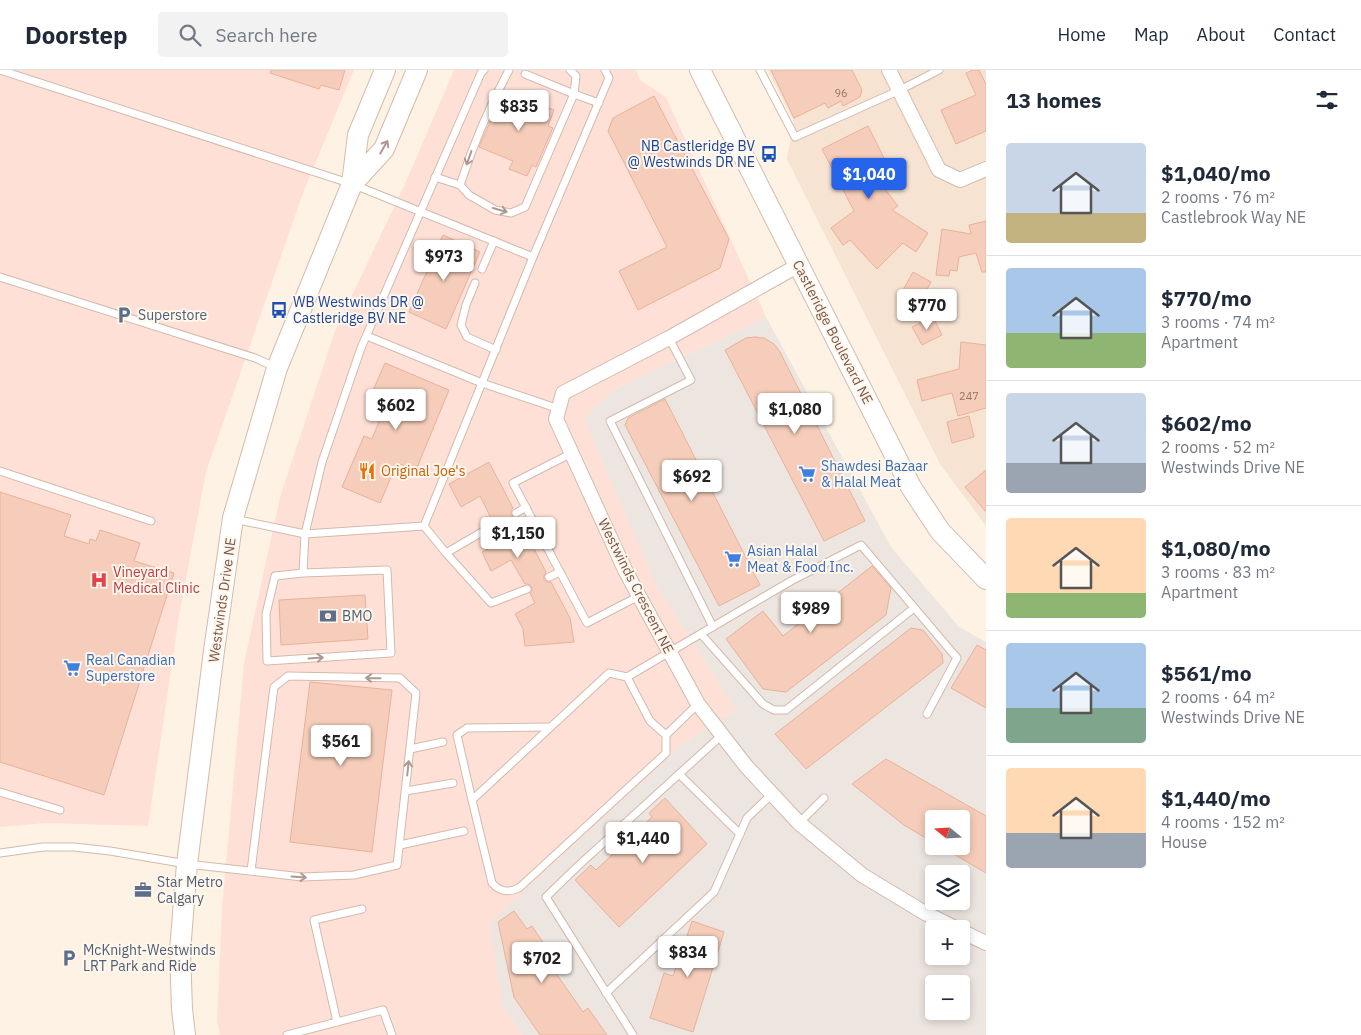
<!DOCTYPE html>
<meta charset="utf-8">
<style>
body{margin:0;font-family:"IBM Plex Sans",sans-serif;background:#f2f2f3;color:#1f2937;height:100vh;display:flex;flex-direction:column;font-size:19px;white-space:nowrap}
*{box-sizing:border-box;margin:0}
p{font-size:16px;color:#747a83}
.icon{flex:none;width:28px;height:28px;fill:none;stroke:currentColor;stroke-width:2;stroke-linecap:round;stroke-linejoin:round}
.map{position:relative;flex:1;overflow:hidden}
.panel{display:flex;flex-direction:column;background:#fff;width:375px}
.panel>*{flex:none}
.needle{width:32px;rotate:288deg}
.controls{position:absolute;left:925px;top:740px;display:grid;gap:10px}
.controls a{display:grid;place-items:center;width:45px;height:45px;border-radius:5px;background:#fff;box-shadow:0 2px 8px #0003;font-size:25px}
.price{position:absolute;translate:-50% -42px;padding:0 11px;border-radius:5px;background:#fff;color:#222;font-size:16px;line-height:32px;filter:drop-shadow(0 1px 2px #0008)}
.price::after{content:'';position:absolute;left:50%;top:30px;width:15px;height:11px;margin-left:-8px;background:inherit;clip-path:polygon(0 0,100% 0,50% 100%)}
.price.current{background:#2563eb;color:#fff}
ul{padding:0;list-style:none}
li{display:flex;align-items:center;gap:15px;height:125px;padding:0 20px}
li+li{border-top:1px solid #e0e1e3}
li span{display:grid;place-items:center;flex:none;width:140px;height:100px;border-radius:5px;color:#555}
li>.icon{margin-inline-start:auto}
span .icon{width:60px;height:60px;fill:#fffc;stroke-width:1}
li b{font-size:21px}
h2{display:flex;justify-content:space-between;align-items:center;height:60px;padding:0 20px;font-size:21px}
header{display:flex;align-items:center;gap:30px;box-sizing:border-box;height:70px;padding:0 25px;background:#fff;border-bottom:1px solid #e0e1e3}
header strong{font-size:24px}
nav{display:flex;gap:28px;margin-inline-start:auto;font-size:18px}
.search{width:350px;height:45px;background:#f2f2f3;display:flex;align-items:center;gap:12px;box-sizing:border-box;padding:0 18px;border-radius:5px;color:#747a83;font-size:19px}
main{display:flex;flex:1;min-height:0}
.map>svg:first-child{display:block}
.residential{fill:#f6e3d2}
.commercial{fill:#ffe0d7}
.industrial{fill:#ede5df;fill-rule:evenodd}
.building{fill:#f5cdba;stroke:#e9b199}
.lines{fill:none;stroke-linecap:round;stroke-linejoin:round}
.lane-casing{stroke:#d2baac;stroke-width:9}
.street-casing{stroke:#d2baac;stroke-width:16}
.secondary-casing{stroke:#d6baaa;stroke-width:22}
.lane{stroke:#fff;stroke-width:7}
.street{stroke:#fff;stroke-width:14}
.secondary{stroke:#fff;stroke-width:20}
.oneway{stroke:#ae9991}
.labels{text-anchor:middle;stroke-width:4;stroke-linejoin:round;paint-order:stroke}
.number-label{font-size:11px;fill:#977364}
.transit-label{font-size:14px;fill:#164399;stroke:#fff6ec;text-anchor:end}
.service-label{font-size:14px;fill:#4e5e75;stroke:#fff6ec;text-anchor:start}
.street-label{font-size:14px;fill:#785548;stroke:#fff6ec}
.shop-label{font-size:14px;fill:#366cbe;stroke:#fff6ec;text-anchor:start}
.food-label{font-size:14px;fill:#c56008;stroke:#fff6ec;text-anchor:start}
.health-label{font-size:14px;fill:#be3a42;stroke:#fff6ec;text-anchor:start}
</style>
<header>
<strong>Doorstep</strong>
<div class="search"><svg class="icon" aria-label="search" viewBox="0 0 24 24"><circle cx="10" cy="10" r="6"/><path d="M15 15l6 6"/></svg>Search here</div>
<nav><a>Home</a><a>Map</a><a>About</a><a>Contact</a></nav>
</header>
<main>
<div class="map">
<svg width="986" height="965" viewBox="0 0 986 965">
<rect width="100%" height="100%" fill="#fef2e4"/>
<polygon class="residential" points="768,0 986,0 986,456 940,394 787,89 794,52"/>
<g class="commercial">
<polygon points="0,0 354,0 303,123 206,402 179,546 148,756 46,753 0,757"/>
<polygon points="454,0 636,0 640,10 666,27 766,247 612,321 656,515 736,640 683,674 502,935 522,965 220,965 217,951 222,839 244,593 280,427 335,261 405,114"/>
</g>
<path class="industrial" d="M766,247L891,477L959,557L986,572V965H522L502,935L490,853L683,674L736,640L656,515L584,348L612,321ZM934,749H961V776H934ZM934,804H961V831H934ZM934,859H961V886H934ZM934,914H961V941H934Z"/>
<g class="building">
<polygon points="271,0 345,0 339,20 321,15 319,19 270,3"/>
<polygon points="771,0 852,0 862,20 860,27 843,36 841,31 828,38 825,33 794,48"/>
<polygon points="973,0 979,0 986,14 986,61 956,74 941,40 976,25 966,3"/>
<polygon points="508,21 554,40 548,56 553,58 536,97 532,95 527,106 509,99 513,91 479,77 498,34 502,35"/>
<polygon points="654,26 729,169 720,198 638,240 619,201 667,177 608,61 613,48"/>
<polygon points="868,56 894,108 881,114 898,136 892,140 928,163 916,182 903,173 877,199 850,170 843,175 831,158 854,141 822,79"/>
<polygon points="986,151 986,202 982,202 976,183 959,187 957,201 950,200 949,206 936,205 942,159 971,164 969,155"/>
<polygon points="443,165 480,182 446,259 409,242"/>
<polygon points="913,202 931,212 920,232 902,222"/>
<polygon points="933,247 942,265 922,275 912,257"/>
<polygon points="755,267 764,268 774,274 780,282 865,451 824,471 725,280 746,268"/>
<polygon points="961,272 986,275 986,338 958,346 952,323 922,331 917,310 959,299"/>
<polygon points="385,293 449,320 416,400 397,393 380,433 342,417 364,366 372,369 384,339 368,332"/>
<polygon points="665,329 760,515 719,536 625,355 628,348"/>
<polygon points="969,346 974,367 952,373 947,352"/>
<polygon points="489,392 513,438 511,441 511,445 514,448 518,448 546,502 544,506 544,510 548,512 551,512 570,548 574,572 525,576 523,559 515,544 535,533 530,523 532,520 532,517 528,514 525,514 511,490 491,501 482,482 502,471 496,460 499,457 499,453 496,450 492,450 480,426 461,437 449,414"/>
<polygon points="986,400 986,442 965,417"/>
<polygon points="0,422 71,445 64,466 89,474 90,469 96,471 100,460 140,473 134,491 174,503 104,725 0,692"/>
<polygon points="872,496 891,518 886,545 786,622 763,619 726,569 763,541 783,566"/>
<polygon points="365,525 368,569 281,575 279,530"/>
<polygon points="911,558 923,560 942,584 943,593 806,699 775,664"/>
<polygon points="977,575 986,580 986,638 951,618"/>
<polygon points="310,612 392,620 372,782 290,772"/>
<polygon points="886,689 986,746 986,803 940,776 961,776 961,749 934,749 934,773 904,755 852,714"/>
<polygon points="665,728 707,774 619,857 575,810 591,795 596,800 652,747 649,743"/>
<polygon points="514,841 527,859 532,856 558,895 553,899 583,942 588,938 607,965 540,965 514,927 498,852"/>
<polygon points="692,851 724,862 693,962 650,948 664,903 673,906 681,882 672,879 676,866 686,869"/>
</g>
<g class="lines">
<g class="lane-casing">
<g id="lane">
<polyline points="0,0 352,114 533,187"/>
<polyline points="484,0 481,3 361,278 322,392 305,464 424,456 533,187 609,8 605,0"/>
<polyline points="760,0 795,67 900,20 939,0"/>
<polyline points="525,4 574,24 599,33"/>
<polyline points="435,107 460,115 469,125 495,140 511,143 525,137 574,24 576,6 570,0"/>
<path d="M460,115C473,75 489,37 509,0"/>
<polyline points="482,199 494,171"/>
<polyline points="0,207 255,288 275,297"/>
<polyline points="475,213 466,235 461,255 467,267 496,280"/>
<polyline points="367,266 482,313 559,339"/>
<polyline points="669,268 691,310 610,351 713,557"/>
<polyline points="572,383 513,413 587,553 639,526"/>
<polyline points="0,401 151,451"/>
<polyline points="516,443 526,437"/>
<polyline points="234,449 305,464 303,503 275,506 266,544 267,591 391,583 387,500 303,503"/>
<polyline points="424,456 446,483 494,455"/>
<polyline points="446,483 491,533 527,519"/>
<polyline points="549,507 560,502"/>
<polyline points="701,564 763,634 774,640 786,640 914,538"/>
<path d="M627,607L609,603L472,730L492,813C500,822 508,823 519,818L666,683V665"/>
<polyline points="698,634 666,665 650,651 627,607 791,511 861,475 957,588 927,644"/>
<polyline points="410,679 443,672"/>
<polyline points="679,704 740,764"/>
<polyline points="406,721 453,713"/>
<polyline points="0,722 60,740"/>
<polyline points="472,730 457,665 467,658 550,657"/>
<polyline points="799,753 824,728"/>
<polyline points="400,775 464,761"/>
<polyline points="0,783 43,777 74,777 110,781 187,794 302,807 354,805 397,795 416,623 400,608 288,606 274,617 251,801"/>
<polyline points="606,923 714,822 747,748 772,724"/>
<polyline points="337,952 314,850 362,839"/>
<polyline points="287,965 383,940 392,965"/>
<polyline points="633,965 546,827 578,796 722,665"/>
</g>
</g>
<g class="street-casing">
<g id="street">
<polyline points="889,0 939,100 960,110 986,99"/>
<polyline points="799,195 669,268 563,323 556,349 625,500 639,526 698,634 746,696 799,753 862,805 925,843 957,859"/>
<polyline points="961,861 986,873"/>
</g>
</g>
<g class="secondary-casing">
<g id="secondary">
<polyline points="700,0 911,417 940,461 986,509"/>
<polyline points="352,114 384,79 417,0"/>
<polyline points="185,965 182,939 180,881 187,794 214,581 233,448 277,298 352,114 358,65 385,0"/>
</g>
</g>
<use href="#lane" class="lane"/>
<use href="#street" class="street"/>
<use href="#secondary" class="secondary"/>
</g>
<defs><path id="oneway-shaft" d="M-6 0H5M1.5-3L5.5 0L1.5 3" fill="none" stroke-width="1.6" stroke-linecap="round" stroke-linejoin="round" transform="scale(1.25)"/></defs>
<g class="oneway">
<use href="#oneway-shaft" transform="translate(384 77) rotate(-60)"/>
<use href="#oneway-shaft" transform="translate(469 88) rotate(109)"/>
<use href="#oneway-shaft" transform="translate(500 140) rotate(16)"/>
<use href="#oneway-shaft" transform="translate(316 588) rotate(-4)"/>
<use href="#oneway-shaft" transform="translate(373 608) rotate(-179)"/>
<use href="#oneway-shaft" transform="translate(408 698) rotate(-84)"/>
<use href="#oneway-shaft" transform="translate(299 807) rotate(4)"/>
</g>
<defs>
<g id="bus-bare" transform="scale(1.35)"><path d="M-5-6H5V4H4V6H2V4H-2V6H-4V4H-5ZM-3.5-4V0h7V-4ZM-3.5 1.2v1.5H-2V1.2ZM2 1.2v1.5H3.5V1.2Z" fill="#1a4fb4" stroke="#fff6ec" stroke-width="2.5" paint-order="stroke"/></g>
<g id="parking-bare" transform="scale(1.35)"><path d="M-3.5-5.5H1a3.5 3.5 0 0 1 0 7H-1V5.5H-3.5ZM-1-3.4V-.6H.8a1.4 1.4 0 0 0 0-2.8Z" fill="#5c6f8a" stroke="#fff6ec" stroke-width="2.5" paint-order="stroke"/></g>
<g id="restaurant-bare" transform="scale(1.35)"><path d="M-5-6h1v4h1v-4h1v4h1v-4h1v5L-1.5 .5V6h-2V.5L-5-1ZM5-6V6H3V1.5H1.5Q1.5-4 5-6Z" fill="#e8710a" stroke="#fff6ec" stroke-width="2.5" paint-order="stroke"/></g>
<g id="supermarket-bare" transform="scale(1.35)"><path d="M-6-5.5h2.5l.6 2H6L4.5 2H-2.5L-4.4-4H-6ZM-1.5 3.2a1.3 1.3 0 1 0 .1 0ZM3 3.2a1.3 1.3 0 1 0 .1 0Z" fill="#3f7fe0" stroke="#fff6ec" stroke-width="2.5" paint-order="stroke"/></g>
<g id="hospital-bare" transform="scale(1.35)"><path d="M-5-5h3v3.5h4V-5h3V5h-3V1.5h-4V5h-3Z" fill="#e0444e" stroke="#fff6ec" stroke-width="2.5" paint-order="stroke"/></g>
<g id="bank-bare" transform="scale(1.35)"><path d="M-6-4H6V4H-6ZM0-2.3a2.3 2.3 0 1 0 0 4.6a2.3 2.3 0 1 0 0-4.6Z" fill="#5c6f8a" stroke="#fff6ec" stroke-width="2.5" paint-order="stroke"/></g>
<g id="office-bare" transform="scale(1.35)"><path d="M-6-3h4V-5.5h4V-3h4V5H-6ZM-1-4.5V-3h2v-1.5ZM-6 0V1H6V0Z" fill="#5c6f8a" stroke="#fff6ec" stroke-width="2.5" paint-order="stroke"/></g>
</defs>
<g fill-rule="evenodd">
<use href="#bus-bare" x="769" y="84"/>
<use href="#bus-bare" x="279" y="240"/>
<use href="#parking-bare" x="124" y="245"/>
<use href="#restaurant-bare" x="367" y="401"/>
<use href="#supermarket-bare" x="807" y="404"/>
<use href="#supermarket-bare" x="733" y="489"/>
<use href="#hospital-bare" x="99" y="510"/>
<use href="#bank-bare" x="328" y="546"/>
<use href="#supermarket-bare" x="72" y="598"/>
<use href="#office-bare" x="143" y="820"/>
<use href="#parking-bare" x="69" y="888"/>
</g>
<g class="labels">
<g class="number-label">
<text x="841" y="27">96</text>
<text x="969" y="330">247</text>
</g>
<g class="transit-label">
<text x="755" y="81">NB Castleridge BV<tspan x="755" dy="16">@ Westwinds DR NE</tspan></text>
<text x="293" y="237" text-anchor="start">WB Westwinds DR @<tspan x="293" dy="16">Castleridge BV NE</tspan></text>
</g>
<g class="service-label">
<text x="138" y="250">Superstore</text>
<text x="342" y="551">BMO</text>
<text x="157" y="817">Star Metro<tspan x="157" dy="16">Calgary</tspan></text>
<text x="83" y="885">McKnight-Westwinds<tspan x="83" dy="16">LRT Park and Ride</tspan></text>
</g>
<g class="street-label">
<text transform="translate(833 262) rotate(63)" y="5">Castleridge Boulevard NE</text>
<text transform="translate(636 516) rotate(63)" y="5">Westwinds Crescent NE</text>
<text transform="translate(222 530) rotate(-82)" y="5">Westwinds Drive NE</text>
</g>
<g class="shop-label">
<text x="821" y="401">Shawdesi Bazaar<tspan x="821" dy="16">&amp; Halal Meat</tspan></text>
<text x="747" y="486">Asian Halal<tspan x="747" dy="16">Meat &amp; Food Inc.</tspan></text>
<text x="86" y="595">Real Canadian<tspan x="86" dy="16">Superstore</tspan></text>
</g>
<g class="food-label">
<text x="381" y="406">Original Joe's</text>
</g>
<g class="health-label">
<text x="113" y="507">Vineyard<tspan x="113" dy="16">Medical Clinic</tspan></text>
</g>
</g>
</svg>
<div class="controls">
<a><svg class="needle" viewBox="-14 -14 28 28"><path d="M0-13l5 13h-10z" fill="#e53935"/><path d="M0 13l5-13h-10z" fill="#747a83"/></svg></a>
<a><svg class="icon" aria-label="layers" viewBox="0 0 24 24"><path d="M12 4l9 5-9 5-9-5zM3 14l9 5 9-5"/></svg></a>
<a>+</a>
<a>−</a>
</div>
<b class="price" style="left:519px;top:62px">$835</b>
<b class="price current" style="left:869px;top:130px">$1,040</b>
<b class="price" style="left:444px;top:212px">$973</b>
<b class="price" style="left:927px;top:261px">$770</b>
<b class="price" style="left:396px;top:361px">$602</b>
<b class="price" style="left:795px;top:365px">$1,080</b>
<b class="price" style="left:692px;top:432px">$692</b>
<b class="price" style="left:518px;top:489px">$1,150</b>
<b class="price" style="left:811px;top:564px">$989</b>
<b class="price" style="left:341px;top:697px">$561</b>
<b class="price" style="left:643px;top:794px">$1,440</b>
<b class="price" style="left:688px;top:908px">$834</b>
<b class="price" style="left:542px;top:914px">$702</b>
</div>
<section class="panel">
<h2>13 homes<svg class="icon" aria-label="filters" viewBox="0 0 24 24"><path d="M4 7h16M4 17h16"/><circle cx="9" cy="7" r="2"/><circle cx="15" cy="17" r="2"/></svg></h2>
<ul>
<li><span style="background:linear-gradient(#c9d6e8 70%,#c2b280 0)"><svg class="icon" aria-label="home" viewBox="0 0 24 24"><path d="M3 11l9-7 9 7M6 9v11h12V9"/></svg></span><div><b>$1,040/mo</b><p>2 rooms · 76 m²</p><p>Castlebrook Way NE</p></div></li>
<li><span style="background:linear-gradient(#a9c7e8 65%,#8fb573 0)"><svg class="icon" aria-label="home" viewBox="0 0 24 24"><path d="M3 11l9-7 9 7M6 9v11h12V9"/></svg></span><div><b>$770/mo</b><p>3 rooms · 74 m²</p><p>Apartment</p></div></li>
<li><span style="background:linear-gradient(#c9d6e8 70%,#9aa5b1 0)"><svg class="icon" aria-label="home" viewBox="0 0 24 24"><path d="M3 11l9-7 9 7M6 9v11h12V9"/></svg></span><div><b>$602/mo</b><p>2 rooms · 52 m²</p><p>Westwinds Drive NE</p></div></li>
<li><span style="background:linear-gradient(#ffd9b3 75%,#8fb573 0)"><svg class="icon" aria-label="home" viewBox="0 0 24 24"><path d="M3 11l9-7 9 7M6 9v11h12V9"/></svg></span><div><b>$1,080/mo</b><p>3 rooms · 83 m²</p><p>Apartment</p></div></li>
<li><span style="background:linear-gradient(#a9c7e8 65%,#7fa58c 0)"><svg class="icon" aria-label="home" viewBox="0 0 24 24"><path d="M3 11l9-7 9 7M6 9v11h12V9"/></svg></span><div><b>$561/mo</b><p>2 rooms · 64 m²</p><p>Westwinds Drive NE</p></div></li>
<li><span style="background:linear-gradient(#ffd9b3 65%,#9aa5b1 0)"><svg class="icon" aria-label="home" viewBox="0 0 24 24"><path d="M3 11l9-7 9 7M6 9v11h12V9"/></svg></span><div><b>$1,440/mo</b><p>4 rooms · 152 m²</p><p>House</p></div></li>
</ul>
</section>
</main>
